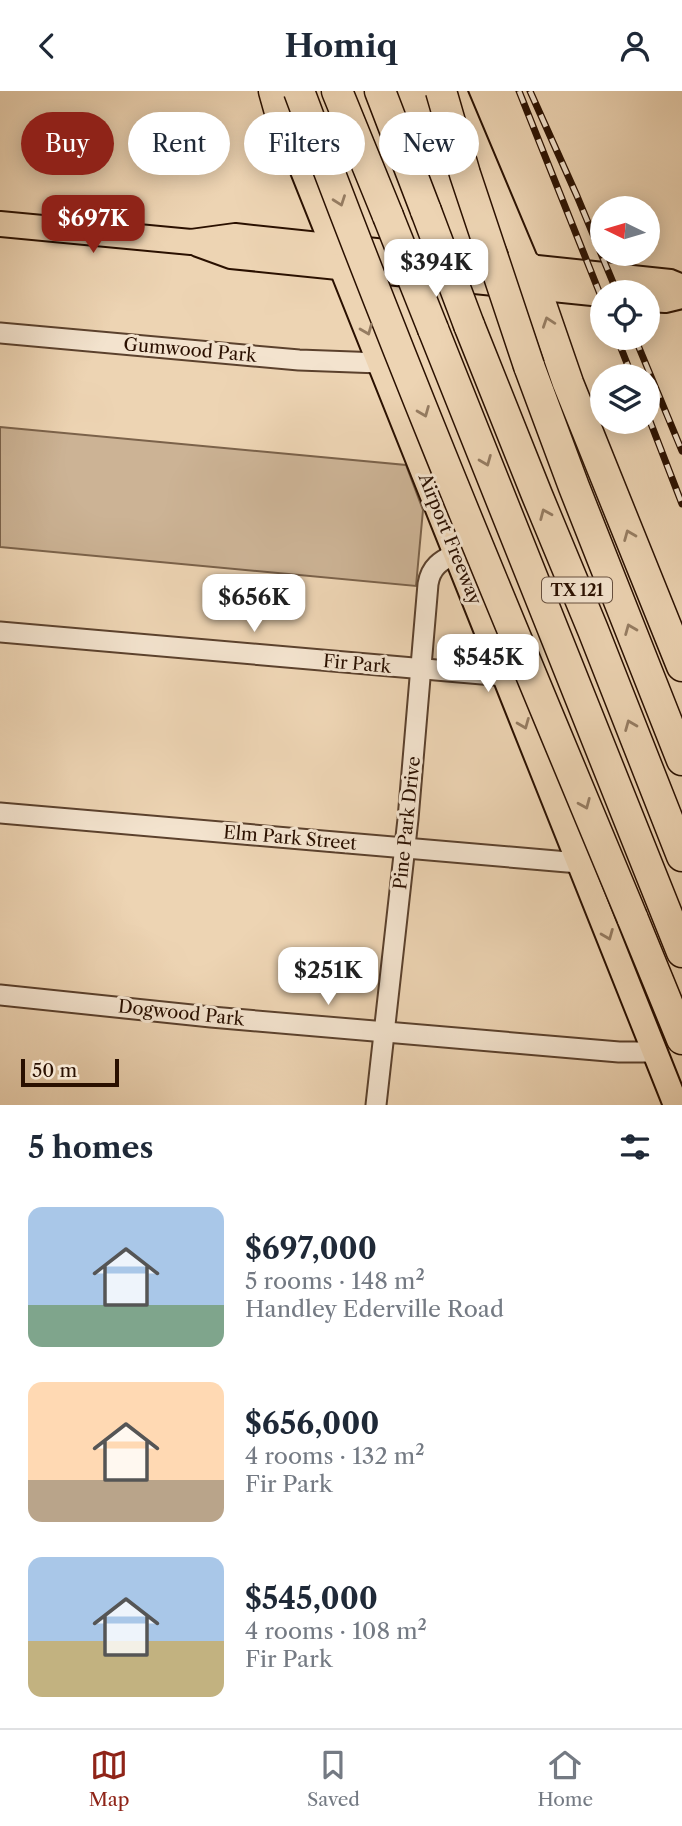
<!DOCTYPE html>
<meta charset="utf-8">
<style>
body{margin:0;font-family:"Libre Caslon Text",serif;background:#f6f6f7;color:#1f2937;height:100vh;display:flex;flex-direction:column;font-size:26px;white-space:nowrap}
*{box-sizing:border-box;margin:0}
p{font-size:23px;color:#747a83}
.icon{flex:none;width:38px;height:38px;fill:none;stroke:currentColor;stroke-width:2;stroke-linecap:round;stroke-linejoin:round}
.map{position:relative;height:1014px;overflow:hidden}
.details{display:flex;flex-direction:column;background:#fff;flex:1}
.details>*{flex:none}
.guide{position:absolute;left:21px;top:21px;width:640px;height:63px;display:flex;gap:14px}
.needle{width:46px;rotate:275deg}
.controls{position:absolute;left:590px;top:105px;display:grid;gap:14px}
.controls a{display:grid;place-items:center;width:70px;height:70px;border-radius:50%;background:#fff;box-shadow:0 4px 18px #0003;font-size:35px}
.scale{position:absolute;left:21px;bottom:18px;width:98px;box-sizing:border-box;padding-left:7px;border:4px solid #2a1000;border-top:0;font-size:19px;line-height:24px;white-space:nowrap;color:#2a1000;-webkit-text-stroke:5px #f3e3ce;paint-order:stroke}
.price{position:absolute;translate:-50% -60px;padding:0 16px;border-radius:14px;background:#fff;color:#222;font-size:23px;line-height:46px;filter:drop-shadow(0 2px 4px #0008)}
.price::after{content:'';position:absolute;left:50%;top:42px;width:21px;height:16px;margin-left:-10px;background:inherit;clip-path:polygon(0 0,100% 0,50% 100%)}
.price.active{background:#8f2418;color:#fff}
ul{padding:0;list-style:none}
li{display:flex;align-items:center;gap:21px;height:175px;padding:0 28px}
li span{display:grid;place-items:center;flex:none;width:196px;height:140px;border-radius:14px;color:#555}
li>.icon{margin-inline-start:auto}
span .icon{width:84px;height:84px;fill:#fffc;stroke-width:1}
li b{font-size:30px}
h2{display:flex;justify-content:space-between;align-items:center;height:84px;padding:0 28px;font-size:30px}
.chip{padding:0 24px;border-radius:32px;background:#fff;box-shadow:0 4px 18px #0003;font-size:24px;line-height:63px}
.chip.active{background:#8f2418;color:#fff}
header{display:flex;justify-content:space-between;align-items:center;height:91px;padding:0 28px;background:#fff;font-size:32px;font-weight:700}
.dock{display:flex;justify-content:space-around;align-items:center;height:98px;border-top:2px solid #e0e1e3;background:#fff;font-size:19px;color:#747a83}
.dock a{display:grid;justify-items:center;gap:4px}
.dock .active{color:#8f2418}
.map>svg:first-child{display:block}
.green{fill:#ccb395;stroke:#7b624a;stroke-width:2}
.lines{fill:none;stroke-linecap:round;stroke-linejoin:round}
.minor-casing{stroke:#5b412d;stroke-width:23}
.major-casing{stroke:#2a1000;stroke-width:28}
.highway-casing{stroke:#2a1000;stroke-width:33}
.minor{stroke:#f3e3ce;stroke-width:19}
.major{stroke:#edd4b3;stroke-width:24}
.highway{stroke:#edd4b3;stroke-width:30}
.rail-casing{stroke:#2a1000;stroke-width:7}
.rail{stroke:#f3e3ce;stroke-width:4.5;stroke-dasharray:13;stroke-linecap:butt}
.highway-bridge-casing{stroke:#2a1000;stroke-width:33;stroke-linecap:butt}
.highway-bridge{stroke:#edd4b3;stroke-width:30}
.oneway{stroke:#957c62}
.labels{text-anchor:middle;stroke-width:6;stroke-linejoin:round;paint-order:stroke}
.shield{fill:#f3e3ce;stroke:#664f3e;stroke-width:2}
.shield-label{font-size:16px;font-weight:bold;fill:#2a1000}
.street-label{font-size:18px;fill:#2a1000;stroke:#f3e3ce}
</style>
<header><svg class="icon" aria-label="back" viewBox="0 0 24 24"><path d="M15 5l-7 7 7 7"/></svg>Homiq<svg class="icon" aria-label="person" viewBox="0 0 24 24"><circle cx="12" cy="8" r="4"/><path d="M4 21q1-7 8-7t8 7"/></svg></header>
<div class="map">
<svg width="682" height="1014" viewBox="0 0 682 1014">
<rect width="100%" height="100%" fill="#edd4b3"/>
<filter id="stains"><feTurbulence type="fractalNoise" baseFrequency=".00286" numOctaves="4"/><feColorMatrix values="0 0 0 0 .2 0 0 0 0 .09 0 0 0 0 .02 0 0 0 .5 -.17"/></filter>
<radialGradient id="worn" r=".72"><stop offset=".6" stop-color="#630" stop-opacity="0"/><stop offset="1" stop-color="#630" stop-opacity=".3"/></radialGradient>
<polygon class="green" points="0,336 406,374 423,419 416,495 0,456"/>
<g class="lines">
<g class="minor-casing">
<g id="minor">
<polyline points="0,242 299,269 380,272"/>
<polyline points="0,541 505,585"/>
<polyline points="0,722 579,772"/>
<polyline points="0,904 211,926 619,961 655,961"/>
<path d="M376,1014L408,728L428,493C431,475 441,470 456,462"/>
</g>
</g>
<g class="major-casing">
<g id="major">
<polyline points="454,0 528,176"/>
<polyline points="274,7 676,1014"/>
<polyline points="0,133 191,151 235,145 670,191 682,196"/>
<polyline points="198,153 231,165 602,203"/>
<polyline points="648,208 665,209 682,205"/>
</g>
</g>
<g class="highway-casing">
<g id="highway">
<polyline points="274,0 281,25"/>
<polyline points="337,0 388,125"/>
<polyline points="380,0 426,120"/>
<polyline points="528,176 568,292 682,575"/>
<polyline points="469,234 537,404 593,539 682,765"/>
<polyline points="433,238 682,861"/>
<polyline points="529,275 574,396 682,669"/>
<polyline points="632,826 682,948"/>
</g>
</g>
<use href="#minor" class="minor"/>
<use href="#major" class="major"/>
<use href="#highway" class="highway"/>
<g class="rail-casing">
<g id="rail">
<polyline points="519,0 602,208"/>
<polyline points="530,0 577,105 617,201"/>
<polyline points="617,247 632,285"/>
<polyline points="635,247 682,360"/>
<polyline points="648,325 682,413"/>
</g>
</g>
<use href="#rail" class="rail"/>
<g class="highway-bridge-casing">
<g id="highway-bridge">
<path d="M299,0C402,278 518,552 632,826"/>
<polyline points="441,0 465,83 529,275"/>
<polyline points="426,120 469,234"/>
<polyline points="388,125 433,238"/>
</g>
</g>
<use href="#highway-bridge" class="highway-bridge"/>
</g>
<defs><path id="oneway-chevron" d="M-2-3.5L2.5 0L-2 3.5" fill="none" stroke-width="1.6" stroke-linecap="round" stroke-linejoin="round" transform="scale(1.75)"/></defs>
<g class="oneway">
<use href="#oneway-chevron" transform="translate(340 110) rotate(70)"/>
<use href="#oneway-chevron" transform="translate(548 231) rotate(-109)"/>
<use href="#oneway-chevron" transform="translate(367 239) rotate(68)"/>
<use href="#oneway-chevron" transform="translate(424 321) rotate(68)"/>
<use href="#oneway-chevron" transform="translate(486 370) rotate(68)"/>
<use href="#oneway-chevron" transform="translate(545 423) rotate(-113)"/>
<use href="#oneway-chevron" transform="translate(629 444) rotate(-112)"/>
<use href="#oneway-chevron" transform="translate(630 538) rotate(-112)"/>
<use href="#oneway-chevron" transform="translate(524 633) rotate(68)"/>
<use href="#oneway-chevron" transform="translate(630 634) rotate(-112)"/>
<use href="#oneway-chevron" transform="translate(585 713) rotate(67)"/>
<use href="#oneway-chevron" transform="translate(608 844) rotate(68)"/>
</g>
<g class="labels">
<rect class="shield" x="542" y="486.5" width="70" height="25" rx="5"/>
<g class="shield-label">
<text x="577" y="505">TX 121</text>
</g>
<g class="street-label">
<text transform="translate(190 259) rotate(5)" y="6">Gumwood Park</text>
<text transform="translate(450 448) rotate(68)" y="6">Airport Freeway</text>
<text transform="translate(357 573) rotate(5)" y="6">Fir Park</text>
<text transform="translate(407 732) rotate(-84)" y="6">Pine Park Drive</text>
<text transform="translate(290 747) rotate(5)" y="6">Elm Park Street</text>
<text transform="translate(181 922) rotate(6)" y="6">Dogwood Park</text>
</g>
</g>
<rect width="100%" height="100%" filter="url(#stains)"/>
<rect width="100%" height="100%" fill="url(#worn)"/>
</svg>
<div class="controls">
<a><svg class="needle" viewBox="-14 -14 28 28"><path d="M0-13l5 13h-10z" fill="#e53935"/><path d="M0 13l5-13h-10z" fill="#747a83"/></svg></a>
<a><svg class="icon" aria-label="locate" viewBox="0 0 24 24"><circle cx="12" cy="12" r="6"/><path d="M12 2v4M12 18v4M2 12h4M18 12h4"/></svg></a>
<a><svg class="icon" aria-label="layers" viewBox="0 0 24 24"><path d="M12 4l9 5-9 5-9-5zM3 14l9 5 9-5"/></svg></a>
</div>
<div class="scale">50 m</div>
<b class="price active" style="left:93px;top:164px">$697K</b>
<b class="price" style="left:436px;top:208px">$394K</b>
<b class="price" style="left:254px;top:543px">$656K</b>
<b class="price" style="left:488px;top:603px">$545K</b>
<b class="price" style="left:328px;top:916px">$251K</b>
<div class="guide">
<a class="chip active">Buy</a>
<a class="chip">Rent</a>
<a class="chip">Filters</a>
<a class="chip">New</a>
</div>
</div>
<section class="details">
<h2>5 homes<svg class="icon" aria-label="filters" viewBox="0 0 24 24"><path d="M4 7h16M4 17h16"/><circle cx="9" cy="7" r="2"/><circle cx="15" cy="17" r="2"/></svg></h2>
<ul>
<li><span style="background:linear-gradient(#a9c7e8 70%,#7fa58c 0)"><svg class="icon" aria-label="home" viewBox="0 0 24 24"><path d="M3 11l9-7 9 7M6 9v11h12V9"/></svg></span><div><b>$697,000</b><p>5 rooms · 148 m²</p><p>Handley Ederville Road</p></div></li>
<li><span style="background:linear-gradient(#ffd9b3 70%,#b9a48a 0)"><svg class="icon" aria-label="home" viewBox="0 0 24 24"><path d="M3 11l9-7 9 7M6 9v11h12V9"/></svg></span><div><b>$656,000</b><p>4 rooms · 132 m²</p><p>Fir Park</p></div></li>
<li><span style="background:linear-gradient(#a9c7e8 60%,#c2b280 0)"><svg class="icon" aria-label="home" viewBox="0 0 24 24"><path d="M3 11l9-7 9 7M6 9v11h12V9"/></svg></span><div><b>$545,000</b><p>4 rooms · 108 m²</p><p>Fir Park</p></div></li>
</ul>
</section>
<nav class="dock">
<a class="active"><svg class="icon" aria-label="map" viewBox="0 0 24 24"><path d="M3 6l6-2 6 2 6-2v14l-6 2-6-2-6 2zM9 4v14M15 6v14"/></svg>Map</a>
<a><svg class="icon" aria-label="saved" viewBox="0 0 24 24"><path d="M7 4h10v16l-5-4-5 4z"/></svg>Saved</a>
<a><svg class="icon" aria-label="home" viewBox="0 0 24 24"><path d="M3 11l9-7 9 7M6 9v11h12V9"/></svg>Home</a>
</nav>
